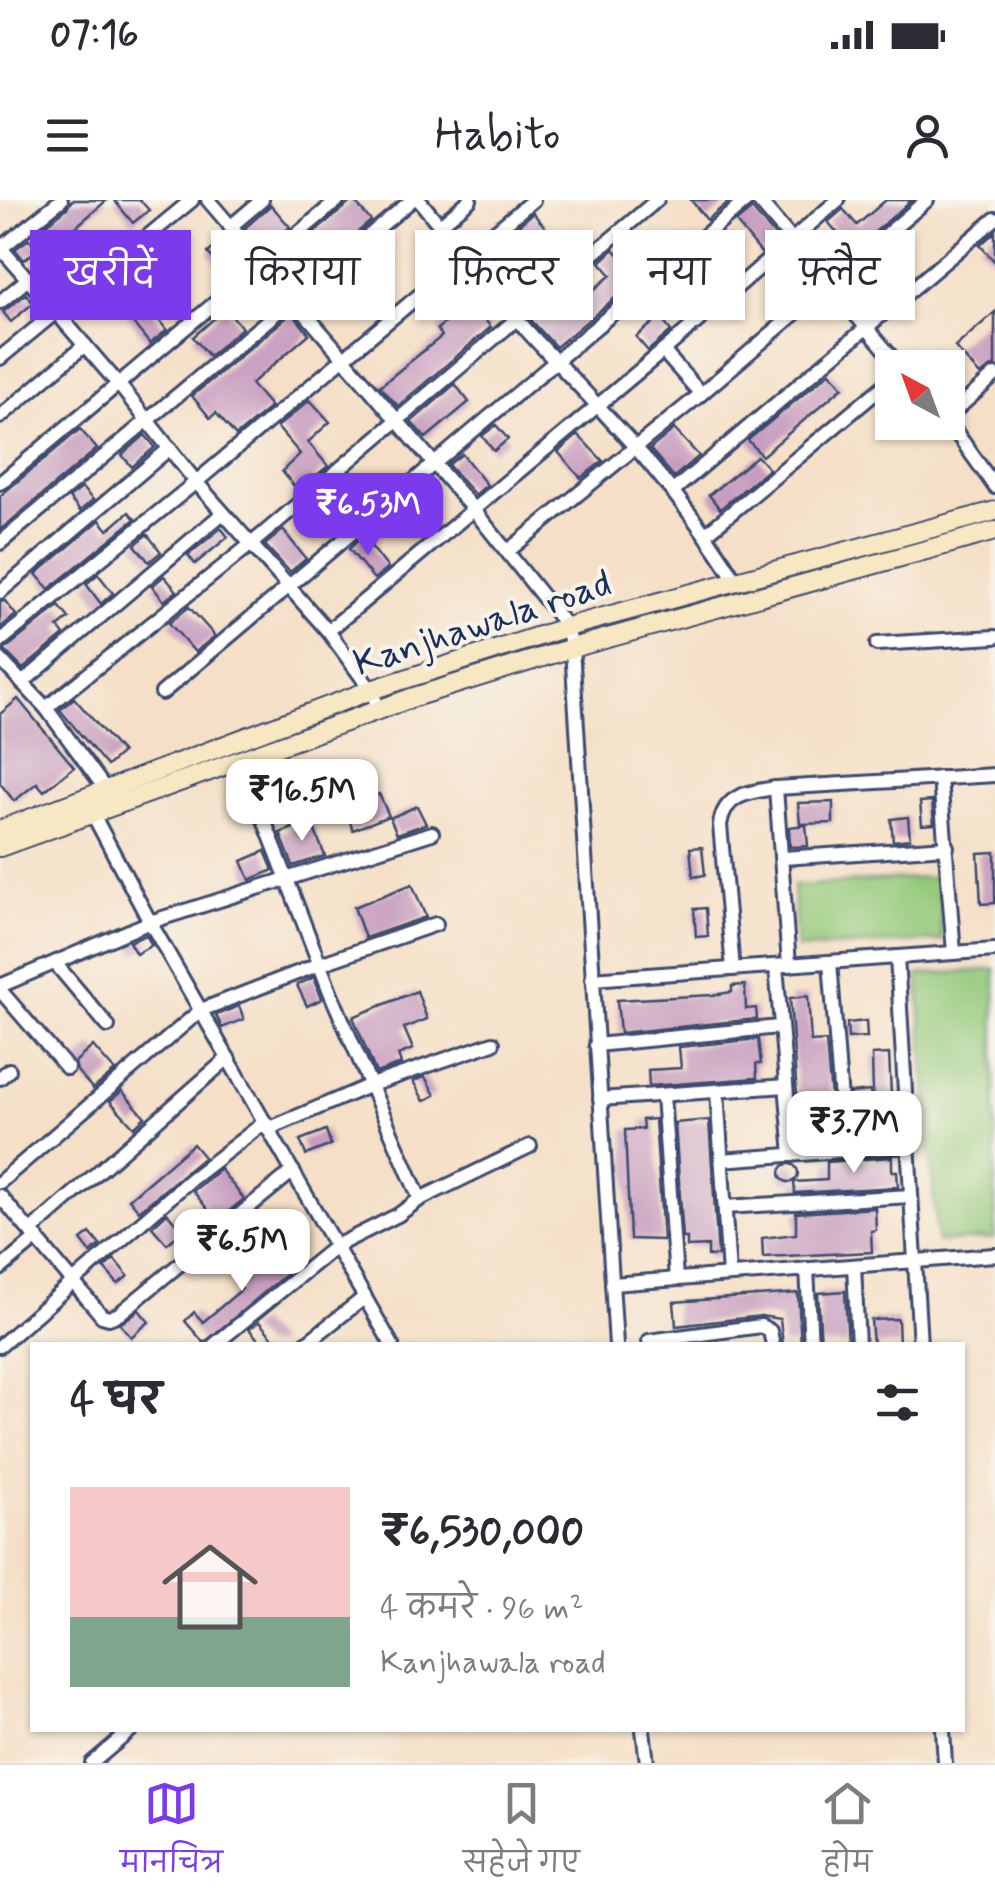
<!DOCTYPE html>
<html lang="hi">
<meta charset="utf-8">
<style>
body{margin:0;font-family:Mynerve,"Playpen Sans Deva",sans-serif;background:#f7f7f7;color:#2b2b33;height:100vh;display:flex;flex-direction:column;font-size:38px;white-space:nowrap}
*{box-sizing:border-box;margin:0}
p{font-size:32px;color:#7c7c81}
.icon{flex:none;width:55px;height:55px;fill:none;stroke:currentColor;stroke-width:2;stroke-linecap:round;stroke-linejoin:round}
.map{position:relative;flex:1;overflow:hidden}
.drawer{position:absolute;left:30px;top:1142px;width:935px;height:390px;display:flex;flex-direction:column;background:#fff;border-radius:0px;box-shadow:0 2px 8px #0004}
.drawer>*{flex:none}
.hud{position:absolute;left:30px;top:30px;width:935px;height:90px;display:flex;gap:20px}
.needle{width:65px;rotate:319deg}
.fabs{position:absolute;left:875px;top:150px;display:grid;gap:20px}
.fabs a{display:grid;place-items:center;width:90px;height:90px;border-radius:0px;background:#fff;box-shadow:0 2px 8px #0004;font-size:50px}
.price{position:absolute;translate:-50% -85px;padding:0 22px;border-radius:20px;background:#fff;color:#222;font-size:32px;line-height:65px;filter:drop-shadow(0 2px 5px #0008)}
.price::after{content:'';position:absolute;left:50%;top:60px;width:30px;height:22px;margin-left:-15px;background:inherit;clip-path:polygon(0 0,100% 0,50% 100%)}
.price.on{background:#7c3aed;color:#fff}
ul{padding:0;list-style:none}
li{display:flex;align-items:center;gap:30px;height:250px;padding:0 40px}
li+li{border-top:2px solid #e1e1e2}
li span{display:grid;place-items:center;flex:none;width:280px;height:200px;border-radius:0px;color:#555}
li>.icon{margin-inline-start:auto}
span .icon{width:120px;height:120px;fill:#fffc;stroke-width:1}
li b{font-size:42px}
h2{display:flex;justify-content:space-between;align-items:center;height:120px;padding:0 40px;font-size:42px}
.tag{padding:0 35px;border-radius:0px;background:#fff;box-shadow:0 2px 8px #0004;font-size:35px;line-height:90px}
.tag.on{background:#7c3aed;color:#fff}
.status{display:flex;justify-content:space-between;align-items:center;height:70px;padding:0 50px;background:#fff;direction:ltr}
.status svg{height:28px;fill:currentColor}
header{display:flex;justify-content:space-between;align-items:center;height:130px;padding:0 40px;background:#fff;font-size:45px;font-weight:600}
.tabs{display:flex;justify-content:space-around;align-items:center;height:140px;border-top:2px solid #e1e1e2;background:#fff;font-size:28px;color:#7c7c81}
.tabs a{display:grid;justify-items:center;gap:5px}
.tabs .on{color:#7c3aed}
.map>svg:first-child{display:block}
.green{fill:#95ca7c;stroke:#587c6d;stroke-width:2.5}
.building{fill:#c79dbf}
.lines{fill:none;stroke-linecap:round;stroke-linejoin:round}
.minor-casing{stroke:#3c496e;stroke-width:18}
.secondary-casing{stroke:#3c496e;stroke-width:22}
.minor{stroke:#fff;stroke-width:12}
.secondary{stroke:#f7e8c3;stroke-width:18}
.labels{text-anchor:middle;stroke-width:8;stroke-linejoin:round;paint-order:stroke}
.street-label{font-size:38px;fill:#1b2f5e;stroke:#f7f3e8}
</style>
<div class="status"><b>07:16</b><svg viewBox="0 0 49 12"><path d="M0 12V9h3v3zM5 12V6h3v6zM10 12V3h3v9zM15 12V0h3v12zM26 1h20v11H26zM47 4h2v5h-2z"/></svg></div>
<header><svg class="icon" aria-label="menu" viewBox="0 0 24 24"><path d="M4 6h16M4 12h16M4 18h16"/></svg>Habito<svg class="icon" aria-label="person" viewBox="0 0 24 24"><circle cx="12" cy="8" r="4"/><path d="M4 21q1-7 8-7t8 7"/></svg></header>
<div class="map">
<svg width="995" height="1563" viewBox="0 0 995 1563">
<rect width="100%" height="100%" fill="#f7f3e8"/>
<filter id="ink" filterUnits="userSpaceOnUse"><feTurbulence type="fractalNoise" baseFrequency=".01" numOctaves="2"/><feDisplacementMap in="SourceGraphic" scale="20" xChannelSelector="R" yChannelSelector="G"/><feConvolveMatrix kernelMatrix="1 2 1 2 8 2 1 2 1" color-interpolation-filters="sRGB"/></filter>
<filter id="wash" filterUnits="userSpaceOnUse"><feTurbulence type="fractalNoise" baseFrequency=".0048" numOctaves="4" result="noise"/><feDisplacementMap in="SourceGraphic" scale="40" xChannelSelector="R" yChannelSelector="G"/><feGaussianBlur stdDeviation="2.25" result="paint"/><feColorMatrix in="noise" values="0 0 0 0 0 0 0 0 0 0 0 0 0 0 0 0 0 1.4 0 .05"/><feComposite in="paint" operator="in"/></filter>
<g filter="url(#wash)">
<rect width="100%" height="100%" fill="#f5dfc6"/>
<g class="green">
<polygon points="938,677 942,740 797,749 793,686"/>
<polygon points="995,769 995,1038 937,1042 918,775"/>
</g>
<g id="blocks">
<g class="building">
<polygon points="72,0 107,0 77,26 98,51 82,65 47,24 67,8"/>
<polygon points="114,0 140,0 149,10 133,23"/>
<polygon points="353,0 371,21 294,85 276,65"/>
<polygon points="691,0 731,0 707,20"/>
<polygon points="886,0 912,0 853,51 828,22 843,9 857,25"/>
<polygon points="271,5 290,27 264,49 245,28"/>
<polygon points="752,9 778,39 761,53 736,22"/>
<polygon points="533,13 551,34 520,63 501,40"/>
<polygon points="995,32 995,62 980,45"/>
<polygon points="226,37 248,62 230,78 208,53"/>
<polygon points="29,39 38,49 24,60 15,49"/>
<polygon points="372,47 389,66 378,76 360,56"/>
<polygon points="614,49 639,78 556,147 531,120 573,85 584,98 611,75 600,62"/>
<polygon points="143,53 165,78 150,90 129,65"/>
<polygon points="80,62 88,72 57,98 49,89"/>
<polygon points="532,77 540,86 518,105 512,98"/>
<polygon points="26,94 33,103 11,122 3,112"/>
<polygon points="144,102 167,130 150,144 127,116"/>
<polygon points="470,103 491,127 398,206 380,186 442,136 437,129"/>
<polygon points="226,108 242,128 209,156 193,137"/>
<polygon points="995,112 995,165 980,175 955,147"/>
<polygon points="292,113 309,134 251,184 271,207 236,236 216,213 210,218 192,196"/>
<polygon points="660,117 671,131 648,151 636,137"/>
<polygon points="830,172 843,187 762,256 748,240"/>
<polygon points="455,184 469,202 426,238 411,222"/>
<polygon points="310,200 330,222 308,242 328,266 298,291 282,271 300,254 277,227"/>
<polygon points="496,225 508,239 494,251 482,236"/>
<polygon points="80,229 97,249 0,330 0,296"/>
<polygon points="674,229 699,256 674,277 650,249"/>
<polygon points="145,235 155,247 132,267 122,255"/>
<polygon points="578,235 603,261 581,278 558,252"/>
<polygon points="462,254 487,285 475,295 448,265"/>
<polygon points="757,256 769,269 720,309 709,295"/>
<polygon points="82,288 93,300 80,311 69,298"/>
<polygon points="129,312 135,319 49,389 36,374 100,320 108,330"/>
<polygon points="221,328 228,337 195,364 188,355"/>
<polygon points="283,330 306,359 290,372 265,345"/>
<polygon points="147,334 161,352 149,362 135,345"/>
<polygon points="363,336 388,368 374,379 349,349"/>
<polygon points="98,374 113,393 101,404 86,384"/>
<polygon points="164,376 177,391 164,401 152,386"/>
<polygon points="5,401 16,415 0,428 0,402"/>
<polygon points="59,406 69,418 58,427 64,435 23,469 4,450"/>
<polygon points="189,407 215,436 195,452 169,423"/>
<polygon points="74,498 122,553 107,566 60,510"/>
<polygon points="18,499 74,567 44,591 37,583 14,601 0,583 0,514"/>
<polygon points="379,594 389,616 353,630 344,607"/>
<polygon points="932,601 934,624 922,625 920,602"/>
<polygon points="833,602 833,623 800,624 798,603"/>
<polygon points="417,606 426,624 397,634 390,618"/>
<polygon points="908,617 910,639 893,641 891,619"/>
<polygon points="311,621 325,656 293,666 280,633"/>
<polygon points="806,625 808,646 790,647 789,627"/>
<polygon points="702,647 705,675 693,677 690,648"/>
<polygon points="265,651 273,670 250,680 242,661"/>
<polygon points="995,652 995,703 981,704 978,653"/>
<polygon points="412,684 426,717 365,738 354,707"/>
<polygon points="706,708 708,736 696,737 694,709"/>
<polygon points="146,735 152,745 136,754 129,742"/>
<polygon points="314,777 322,799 307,806 297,785"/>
<polygon points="745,785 746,809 756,808 757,819 620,833 617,800 713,795 732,792 732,786"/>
<polygon points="417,791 427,819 404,828 413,849 398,855 401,864 376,873 353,817"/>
<polygon points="808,796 811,842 826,841 832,909 814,910 815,923 799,924 790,798"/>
<polygon points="239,806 244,819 222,828 216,815"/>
<polygon points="866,821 867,837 848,838 847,823"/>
<polygon points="758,839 761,864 756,864 757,878 649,886 648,870 681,868 679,847"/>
<polygon points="93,846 115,871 93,889 77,871 75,862"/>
<polygon points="889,854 891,895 873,896 872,855"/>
<polygon points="425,877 435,895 424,901 413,881"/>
<polygon points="122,891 145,917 134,927 110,901"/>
<polygon points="870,891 872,908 853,910 850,893"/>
<polygon points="655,919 663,1040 630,1039 625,930 643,929 642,920"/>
<polygon points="709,920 718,1056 708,1056 708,1046 687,1047 687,1038 683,1038 675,923"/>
<polygon points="326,930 331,945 306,955 300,940"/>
<polygon points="193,944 204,957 139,1011 129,999"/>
<polygon points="892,957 892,971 897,971 898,987 795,993 794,982 827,980 827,962"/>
<circle cx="789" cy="973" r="9"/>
<polygon points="220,969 244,999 217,1021 193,991"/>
<polygon points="875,1008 876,1030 871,1031 872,1052 763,1057 762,1038 796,1034 796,1013"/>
<polygon points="167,1013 183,1031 167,1044 152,1027"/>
<polygon points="90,1033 100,1045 91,1053 81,1040"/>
<polygon points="272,1048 291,1070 204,1143 185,1121 194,1112 203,1122 242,1089 234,1079"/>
<polygon points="114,1059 128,1076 118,1084 104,1068"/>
<polygon points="845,1091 848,1145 821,1145 818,1093"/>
<polygon points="798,1093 801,1145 783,1145 780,1119 761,1116 676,1126 674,1102"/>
<polygon points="139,1110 149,1122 131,1137 120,1124"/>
<polygon points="898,1119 899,1145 873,1145 871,1120"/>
<polygon points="259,1122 279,1145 263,1145 249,1129"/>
</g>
</g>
</g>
<g filter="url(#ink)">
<use href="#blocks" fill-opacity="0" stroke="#3c496e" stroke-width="2.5"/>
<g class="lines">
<g class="minor-casing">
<g id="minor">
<polyline points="208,0 473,309 567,427 572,448 616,1145"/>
<path d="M419,0C461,51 501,104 547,152C618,227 681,292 736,381"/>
<polyline points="758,0 901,168"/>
<polyline points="440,25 470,0"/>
<polyline points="230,27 262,0"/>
<polyline points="0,47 120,186 196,282 328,431 371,490 379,509"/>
<polyline points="1,48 61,0"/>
<polyline points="0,102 28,79"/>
<polyline points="663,151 838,0"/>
<polyline points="0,158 192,0"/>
<polyline points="0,217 85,145"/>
<polyline points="948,217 995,175"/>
<polyline points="948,221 995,287"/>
<polyline points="0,283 338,0"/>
<polyline points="673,291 995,19"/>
<polyline points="707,333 892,179"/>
<polyline points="0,343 412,0"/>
<polyline points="508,351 701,194 927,0"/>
<polyline points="0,392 170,248"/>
<polyline points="328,431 663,151 701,194"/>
<polyline points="0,441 196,282 533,0"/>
<polyline points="877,444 995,437"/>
<polyline points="0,459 46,508 106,590"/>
<polyline points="22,483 223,313"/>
<polyline points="162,493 747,0"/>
<polyline points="46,508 250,345 657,0"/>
<polyline points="241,560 331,794 420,999"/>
<polyline points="940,578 954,753"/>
<polyline points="776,588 789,765"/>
<polyline points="89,607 150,722 392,1145"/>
<polyline points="783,658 947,647"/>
<polyline points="897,757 920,1145"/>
<polyline points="830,762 845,951"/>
<polyline points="55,763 108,826"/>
<polyline points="776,766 792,955"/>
<path d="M733,769L720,625C724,594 750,592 776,588L995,575"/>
<polyline points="592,779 995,750"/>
<polyline points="0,786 150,722 432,633"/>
<polyline points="0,790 67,868"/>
<polyline points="596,845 779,827"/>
<polyline points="0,878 9,870"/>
<polyline points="717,891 729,1075"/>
<polyline points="663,895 676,1079"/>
<polyline points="600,899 786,886"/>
<polyline points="268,929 371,885 493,843"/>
<polyline points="721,960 908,946"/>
<polyline points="0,982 201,810 320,764 436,724"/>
<polyline points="0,996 102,1116 109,1118 119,1114 293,971"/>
<polyline points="725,1007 911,996"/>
<polyline points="31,1031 228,858"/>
<polyline points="854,1066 858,1145"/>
<polyline points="0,1069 37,1038"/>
<polyline points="807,1069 811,1145"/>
<polyline points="612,1084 995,1055"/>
<polyline points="649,1141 761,1126 770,1131 773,1145"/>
<polyline points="214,1145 336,1046 398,1015 420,999 530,946"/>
<polyline points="304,1145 365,1097"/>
<polyline points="0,1146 190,980 265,922"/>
<polyline points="643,1530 647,1563"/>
<polyline points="943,1530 945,1563"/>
<polyline points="92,1563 131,1530"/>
</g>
</g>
<g class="secondary-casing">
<g id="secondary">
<polyline points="0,630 371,490 567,427 995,311"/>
<polyline points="0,647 414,497 572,448 995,331"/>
</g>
</g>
<use href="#minor" class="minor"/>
<use href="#secondary" class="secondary"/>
</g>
</g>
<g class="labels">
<g class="street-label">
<text transform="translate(482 422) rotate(-18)" y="13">Kanjhawala road</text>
</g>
</g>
</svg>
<div class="fabs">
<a><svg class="needle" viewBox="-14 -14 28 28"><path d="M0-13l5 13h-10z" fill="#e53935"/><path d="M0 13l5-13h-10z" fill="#7c7c81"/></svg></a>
</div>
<b class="price on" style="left:368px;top:358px">₹6.53M</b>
<b class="price" style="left:302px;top:644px">₹16.5M</b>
<b class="price" style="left:854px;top:976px">₹3.7M</b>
<b class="price" style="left:242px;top:1094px">₹6.5M</b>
<div class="hud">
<a class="tag on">खरीदें</a>
<a class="tag">किराया</a>
<a class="tag">फ़िल्टर</a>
<a class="tag">नया</a>
<a class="tag">फ़्लैट</a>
</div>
<section class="drawer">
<h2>4 घर<svg class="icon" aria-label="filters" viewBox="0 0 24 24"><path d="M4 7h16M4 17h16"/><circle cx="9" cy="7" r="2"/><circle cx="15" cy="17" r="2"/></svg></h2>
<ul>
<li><span style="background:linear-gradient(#f6c9c9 65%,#7fa58c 0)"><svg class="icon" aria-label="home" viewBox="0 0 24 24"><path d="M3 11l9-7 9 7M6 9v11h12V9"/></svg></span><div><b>₹6,530,000</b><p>4 कमरे · 96 m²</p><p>Kanjhawala road</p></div></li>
</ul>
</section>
</div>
<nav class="tabs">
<a class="on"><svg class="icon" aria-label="map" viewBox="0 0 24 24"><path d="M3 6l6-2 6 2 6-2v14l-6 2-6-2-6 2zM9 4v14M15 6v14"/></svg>मानचित्र</a>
<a><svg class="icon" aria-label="saved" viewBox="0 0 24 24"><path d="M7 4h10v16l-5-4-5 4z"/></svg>सहेजे गए</a>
<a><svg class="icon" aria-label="home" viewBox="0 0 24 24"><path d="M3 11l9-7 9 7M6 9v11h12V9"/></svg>होम</a>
</nav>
